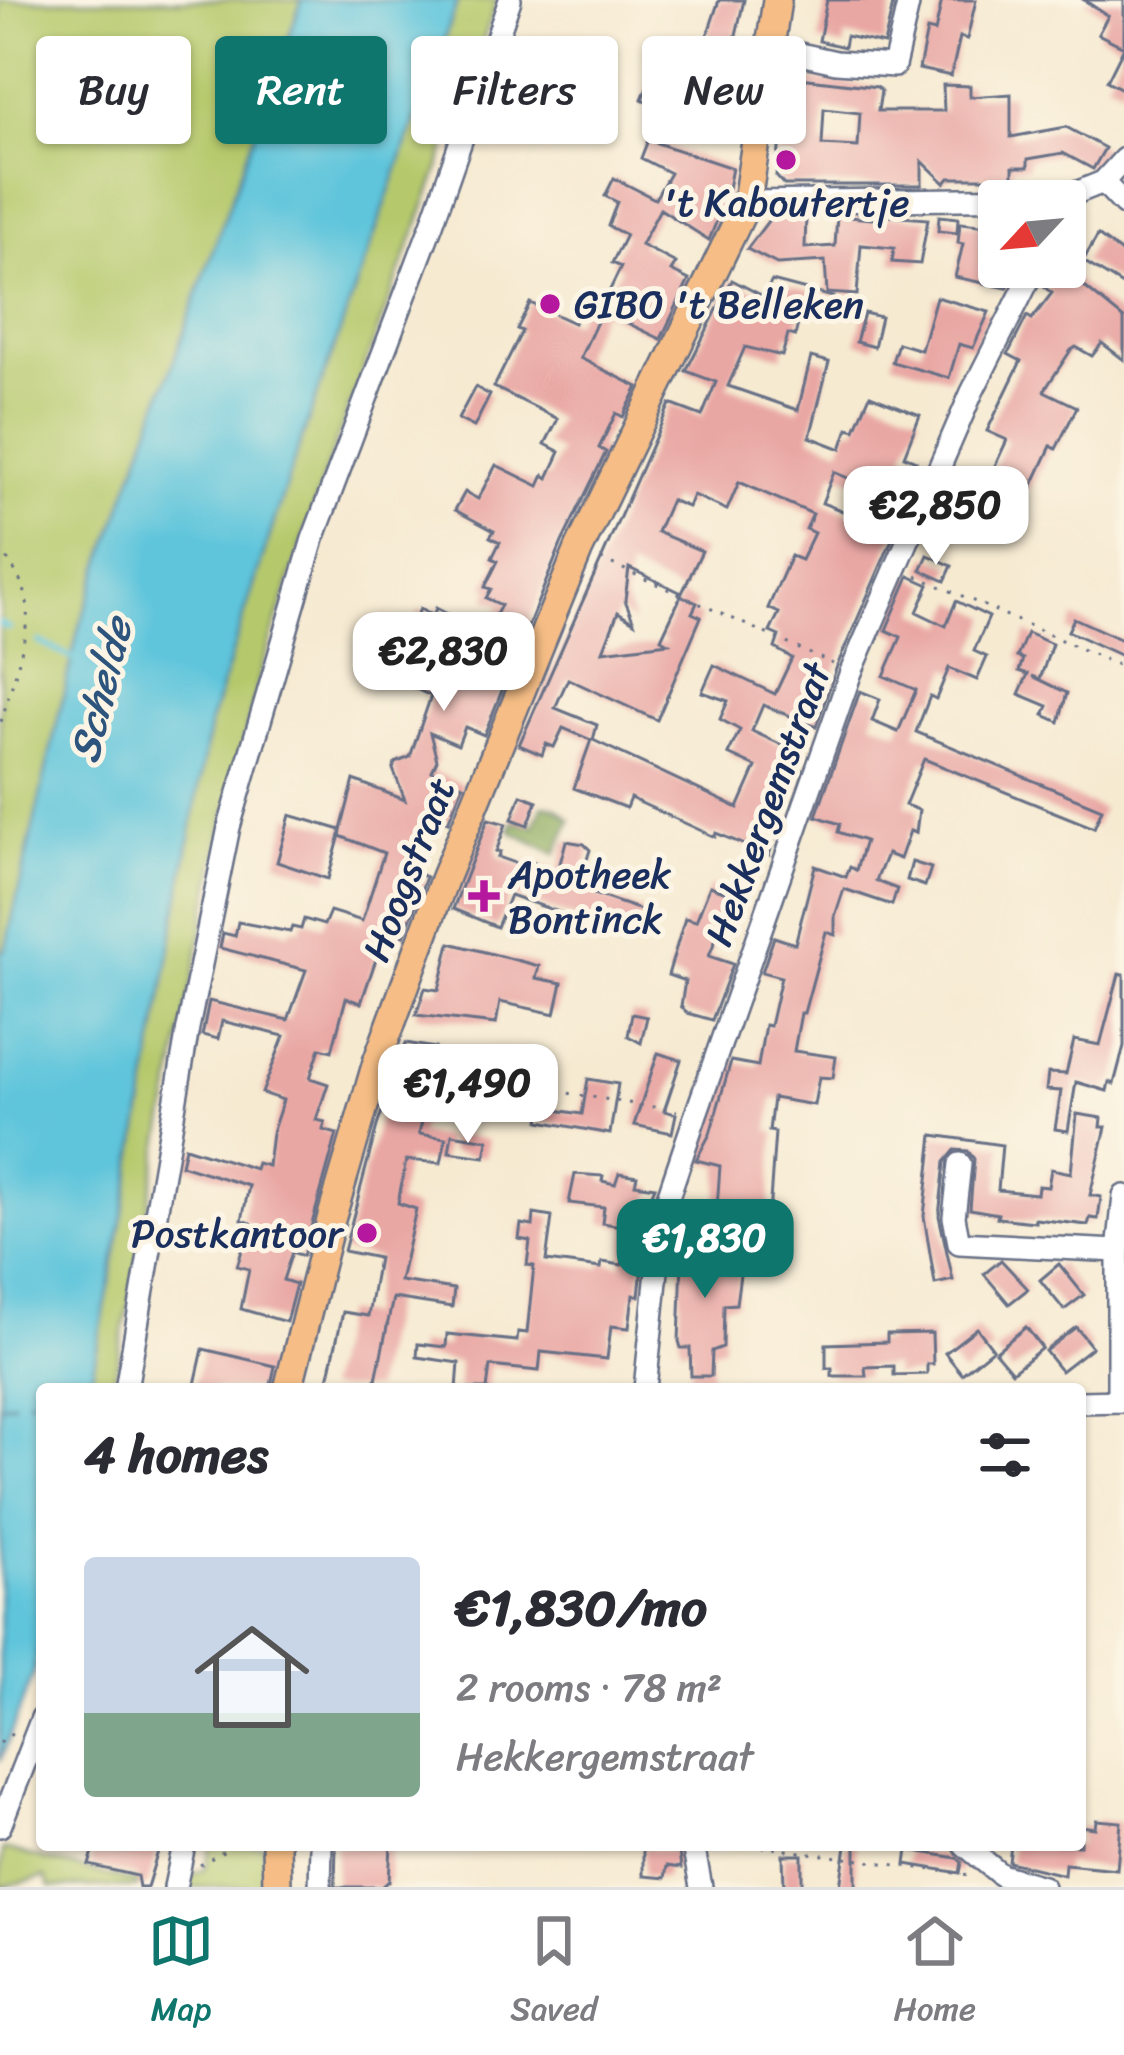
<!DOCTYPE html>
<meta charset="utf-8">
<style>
body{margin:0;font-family:Sriracha,sans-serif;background:#f7f7f7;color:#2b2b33;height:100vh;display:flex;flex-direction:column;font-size:45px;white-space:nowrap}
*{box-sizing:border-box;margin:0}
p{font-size:39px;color:#7c7c81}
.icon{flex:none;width:66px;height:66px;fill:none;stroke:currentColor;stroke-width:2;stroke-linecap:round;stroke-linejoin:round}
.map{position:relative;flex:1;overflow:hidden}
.details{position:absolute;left:36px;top:1383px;width:1050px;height:468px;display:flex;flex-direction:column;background:#fff;border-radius:12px;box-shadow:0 3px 9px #0004}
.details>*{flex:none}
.hud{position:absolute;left:36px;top:36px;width:1053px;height:108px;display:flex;gap:24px}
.needle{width:78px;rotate:244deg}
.controls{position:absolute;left:978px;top:180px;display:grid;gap:24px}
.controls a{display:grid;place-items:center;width:108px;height:108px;border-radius:12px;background:#fff;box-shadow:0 3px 9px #0004;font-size:60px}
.price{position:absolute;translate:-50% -102px;padding:0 27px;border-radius:24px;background:#fff;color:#222;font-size:39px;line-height:78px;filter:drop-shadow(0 3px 6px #0008)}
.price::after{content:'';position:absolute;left:50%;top:72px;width:36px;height:27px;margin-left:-18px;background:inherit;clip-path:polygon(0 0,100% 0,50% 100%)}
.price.active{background:#0f766e;color:#fff}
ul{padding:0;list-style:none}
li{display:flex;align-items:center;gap:36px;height:300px;padding:0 48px}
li+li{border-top:3px solid #e1e1e2}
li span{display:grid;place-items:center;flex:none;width:336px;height:240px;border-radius:12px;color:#555}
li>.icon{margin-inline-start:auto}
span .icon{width:144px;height:144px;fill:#fffc;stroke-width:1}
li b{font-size:51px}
h2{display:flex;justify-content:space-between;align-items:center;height:144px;padding:0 48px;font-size:51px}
.chip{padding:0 42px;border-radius:12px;background:#fff;box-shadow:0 3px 9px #0004;font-size:42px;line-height:108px}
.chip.active{background:#0f766e;color:#fff}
.menu{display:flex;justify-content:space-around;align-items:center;height:168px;border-top:3px solid #e1e1e2;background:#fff;font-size:33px;color:#7c7c81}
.menu a{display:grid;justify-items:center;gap:6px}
.menu .active{color:#0f766e}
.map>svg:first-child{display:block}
.green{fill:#b5c96c;stroke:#687c65;stroke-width:3}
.forest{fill:#90ad60;stroke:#566e5f;stroke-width:3}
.water{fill:#5ec5db;stroke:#3c7a9c;stroke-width:3}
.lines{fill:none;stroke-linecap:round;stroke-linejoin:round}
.stream{stroke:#5ec5db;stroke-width:6}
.ferry{stroke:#2c547d;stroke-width:3;stroke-dasharray:15 12;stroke-linecap:butt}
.building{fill:#e9a7a4;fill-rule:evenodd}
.minor-casing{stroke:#687086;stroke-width:26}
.major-casing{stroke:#687086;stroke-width:32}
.path{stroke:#687086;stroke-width:3;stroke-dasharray:3 9;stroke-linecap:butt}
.minor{stroke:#fff;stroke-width:21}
.major{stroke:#f6be86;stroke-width:27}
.poi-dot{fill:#b5179e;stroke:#fcf5e5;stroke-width:4.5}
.labels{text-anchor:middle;stroke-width:10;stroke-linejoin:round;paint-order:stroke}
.poi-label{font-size:39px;fill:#1b2f5e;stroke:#fcf5e5;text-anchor:start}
.street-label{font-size:39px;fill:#1b2f5e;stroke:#fcf5e5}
.water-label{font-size:42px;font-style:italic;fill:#2c547d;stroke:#fcf5e5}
</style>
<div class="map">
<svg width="1124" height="1887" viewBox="0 0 1124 1887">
<rect width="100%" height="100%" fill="#fcf5e5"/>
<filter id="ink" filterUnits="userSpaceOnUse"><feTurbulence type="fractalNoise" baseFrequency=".00833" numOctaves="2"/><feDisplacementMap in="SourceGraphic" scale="24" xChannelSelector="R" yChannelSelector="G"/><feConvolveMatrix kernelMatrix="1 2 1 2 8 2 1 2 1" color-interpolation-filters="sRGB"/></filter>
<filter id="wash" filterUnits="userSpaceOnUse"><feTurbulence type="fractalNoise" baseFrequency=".004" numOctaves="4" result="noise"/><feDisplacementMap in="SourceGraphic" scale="48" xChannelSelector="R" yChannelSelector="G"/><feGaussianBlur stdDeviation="2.7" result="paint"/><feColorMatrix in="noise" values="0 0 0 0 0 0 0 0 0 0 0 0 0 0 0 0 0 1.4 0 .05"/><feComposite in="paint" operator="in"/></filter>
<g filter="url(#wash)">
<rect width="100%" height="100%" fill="#f6ead1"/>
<g class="green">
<polygon points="0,0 302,0 79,627 5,950 0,952"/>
<polygon points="458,0 497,0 439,168 328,463 261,670 222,830 112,1389 89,1389 132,1170 210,722 292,466"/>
<polygon points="211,1845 264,1845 265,1887 184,1887 186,1877 205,1869"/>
<polygon points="3,1849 136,1882 137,1887 50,1887 45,1877 0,1887"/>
</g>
<polygon class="forest" points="543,805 556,807 571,820 556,854 510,831 513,822 534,826"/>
<polygon class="water" points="302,0 458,0 292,466 210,722 132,1170 89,1389 42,1389 42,1629 34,1672 0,1762 0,952 5,950 79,627"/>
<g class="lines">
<g class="stream">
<polyline points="0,624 8,628"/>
<polyline points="39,642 74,659"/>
</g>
<polyline class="ferry" points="0,1405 42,1396"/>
</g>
<g id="blocks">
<g class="building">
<polygon points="719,0 744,0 733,48 706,39"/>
<polygon points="827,0 894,0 884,44 846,36 844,47 819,41"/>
<polygon points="942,0 976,0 967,39 960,37 951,76 919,69 927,30 935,32"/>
<polygon points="1084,0 1124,0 1124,90 1107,81 1124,47 1098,34 1108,16"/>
<polygon points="678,56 701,65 694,86 699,88 685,122 642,99 648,85 659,87 671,61 675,62"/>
<path d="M791,77L877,87L881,91L878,111H944L943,85L970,86V97L1011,94V137L1066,127L1105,148L1093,169L1063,153L1028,159V167H1013V183L995,184V178H949L945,183L922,161V185H784L776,176L785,96L789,95ZM824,109L860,113L858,147L822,145Z"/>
<polygon points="648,140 732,168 726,198 709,240 660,209 641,245 676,263 671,271 689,280 661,339 602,311 580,358 638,387 623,417 616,413 599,448 606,452 562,542 484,735 465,727 458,745 430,733 437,760 432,771 463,785 448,822 434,816 412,871 426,877 404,936 386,930 361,1003 346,998 332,1051 320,1048 310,1078 328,1084 316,1120 325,1122 323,1130 337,1134 303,1256 292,1252 283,1280 296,1284 286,1322 241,1309 249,1269 237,1266 251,1223 242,1220 249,1186 181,1165 185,1147 255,1169 257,1163 268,1166 272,1133 283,1100 262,1093 284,1036 222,1021 218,1039 202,1035 203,1031 209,1001 288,1020 306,970 220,948 223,933 235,936 238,922 290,932 292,927 301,929 304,919 324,925 330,911 362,921 384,853 340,836 341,831 328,879 277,862 290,815 341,830 354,780 405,800 393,769 395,763 410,757 431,696 416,689 423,674 405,665 415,640 406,636 420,609 433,616 436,608 486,634 501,605 486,598 491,589 485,587 498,561 492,558 500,542 490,537 494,531 455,510 465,492 478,499 496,465 539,486 544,475 548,478 560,452 545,444 558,419 494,387 522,331 517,329 530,303 574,323 589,290 606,298 621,267 612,263 626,235 608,226 617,202 605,196 614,178 655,199 670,173 641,158"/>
<polygon points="874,215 928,219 920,264 892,262 894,248 861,245 857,295 827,293 825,261 777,264 747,249 771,217 806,216 805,248 835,246 837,216 874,219"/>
<polygon points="939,216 958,218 957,233 938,231"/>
<polygon points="960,223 999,227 999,267 1018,267 1007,288 955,277 963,244 958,243"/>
<polygon points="1098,235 1124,255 1124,286 1083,261"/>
<polygon points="1065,271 1124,319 1124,360 1102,343 1092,356 1076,347 1071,350 1044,391 1077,407 1056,449 1051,446 1031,489 1020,484 1006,512 979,500 1007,440 987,431 1021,361 1008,354 1027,316 1032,319 1052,293 1044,287 1053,274 1059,279"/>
<path d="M732,280L763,296L772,281L833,297L829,314L802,308L795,336L788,334L782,356L745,347L728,386L798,410L811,357L829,362L810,437L841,449L848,428L855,430L870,395L920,415L904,456L916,461L910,477L915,479L914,489L837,666L816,727L763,705L752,731L795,751L791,759L797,762L770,820L779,825L769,855L716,833L715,837L630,798L626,808L574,788L591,740L563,728L554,747L546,744L542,755L519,745L670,404L702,416L716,382L686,371ZM834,472L866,486L853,515L822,503ZM739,482L813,514L806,529L814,533L801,560L791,556L768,608L779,613L770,632L779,636L775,648L792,658L775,694L714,665L702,692L728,701L720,719L740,730L728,754L756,767L738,808L593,740L597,725L555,708L568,679L657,720L701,617L692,613L697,603L681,596L661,639L668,643L603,651L618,612L634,622L625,600L629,568L682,593L702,551L657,532L671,500L688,507L693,495L727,510Z"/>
<polygon points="936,297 989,312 973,348 959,344 949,378 892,362 898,343 921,350"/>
<polygon points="864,313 881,317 874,347 856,342"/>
<polygon points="475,387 490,395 474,427 458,419"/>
<polygon points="928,555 952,566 945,581 921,570"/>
<polygon points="909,576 929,585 917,612 946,626 956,601 989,617 974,651 987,657 977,680 949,668 936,699 930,696 916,732 1102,809 1094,828 924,759 905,805 919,810 916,833 910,831 900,859 887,854 876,881 897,889 892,905 844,889 835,916 835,935 826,932 804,1013 801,1013 794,1051 836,1057 833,1078 819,1077 814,1105 773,1098 769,1131 775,1132 769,1215 717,1208 720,1166 696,1160 710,1134 731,1061 758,1066 765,1025 770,1026 781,977 762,972 774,937 795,944 815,866 846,877 850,867 856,870 865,841 838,832 840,824 816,816 860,691 880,699 872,721 898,732 916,690 884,676 901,637 886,630"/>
<polygon points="1074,618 1124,641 1124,657 1068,631"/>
<polygon points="1027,633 1052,644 1040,679 1032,676 1067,693 1059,722 1044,715 1048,706 1019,694 1028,674 1019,671 1023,659 1017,657"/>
<polygon points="521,795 537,801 528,825 512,819"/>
<polygon points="488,819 506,824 496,852 500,852 498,857 526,867 528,861 558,871 566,841 584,844 590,850 583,872 600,880 594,894 644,911 641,941 510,895 497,927 453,909"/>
<polygon points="912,862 931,868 925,886 907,880"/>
<polygon points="710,886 743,898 729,905 709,956 733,964 712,1020 687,1013 681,1006 685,981 668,975 685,918 696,921"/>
<polygon points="450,943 539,966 536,978 562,983 555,1014 500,1002 496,1024 416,1015 425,988 439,990"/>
<polygon points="1119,974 1124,974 1124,1046 1114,1084 1109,1082 1107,1091 1076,1082 1068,1131 1055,1129 1061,1091 1046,1090 1048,1073 1066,1074 1074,1040 1100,1045"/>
<polygon points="632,1014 647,1017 641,1043 628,1036"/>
<polygon points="406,1043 435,1048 434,1054 467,1062 465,1079 498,1084 496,1101 429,1092 419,1134 446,1138 441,1163 406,1160 398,1203 416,1209 400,1281 454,1289 452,1307 393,1298 374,1389 326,1389 343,1312 368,1316 378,1258 344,1251 377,1126"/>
<polygon points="658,1053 681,1060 664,1111 676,1114 672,1133 634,1125"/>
<polygon points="588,1079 618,1084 610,1134 540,1121 542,1108 582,1114"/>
<polygon points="1077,1114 1102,1118 1101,1127 1106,1127 1090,1195 1101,1197 1098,1219 1090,1218 1088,1225 1035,1219 1035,1222 997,1218 998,1214 970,1209 974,1159 968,1151 955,1150 945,1162 939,1216 953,1280 935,1284 924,1216 933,1135 1002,1145 998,1190 1037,1194 1038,1186 1048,1187 1051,1169 1071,1173"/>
<polygon points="452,1134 488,1140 485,1157 449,1152"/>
<polygon points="619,1173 637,1176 635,1184 655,1187 645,1210 639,1249 644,1250 639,1296 633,1295 629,1328 611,1326 607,1359 541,1352 539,1371 490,1366 487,1389 457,1389 459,1363 417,1357 418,1344 446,1347 447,1334 517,1341 518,1332 527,1333 534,1266 527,1265 530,1241 519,1239 521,1224 533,1226 534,1214 552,1217 546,1261 601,1268 602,1262 622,1265 628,1227 602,1223 604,1207 569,1203 575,1174 603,1176 602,1181 615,1184"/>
<polygon points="688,1234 714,1238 711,1256 742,1260 736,1304 724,1305 723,1347 712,1351 711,1376 691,1376 690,1348 681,1348 679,1341 682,1261"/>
<polygon points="1001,1260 1028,1289 1009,1304 984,1274"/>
<polygon points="1059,1264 1084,1295 1064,1310 1040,1280"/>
<polygon points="1026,1327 1042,1348 1012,1372 995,1352"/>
<polygon points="1076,1327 1092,1347 1061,1371 1045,1351"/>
<polygon points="977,1328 993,1349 962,1374 945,1353"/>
<polygon points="932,1333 933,1364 927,1364 927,1374 894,1375 894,1366 865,1367 866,1376 832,1376 832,1368 826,1368 826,1344 887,1342 887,1334"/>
<polygon points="203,1349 275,1366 270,1389 194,1389"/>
<polygon points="1096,1820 1121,1822 1117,1869 1065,1864 1064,1875 1009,1862 1011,1845 1080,1845 1080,1826 1095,1828"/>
<polygon points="95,1845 160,1845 147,1887 139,1887 137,1876 89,1865"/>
<polygon points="336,1845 391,1845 389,1881 382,1887 335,1887"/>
<polygon points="846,1845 856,1845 856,1887 840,1887"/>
<polygon points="643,1848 679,1852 681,1868 667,1866 665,1878 643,1876"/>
<polygon points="908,1850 957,1858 962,1862 960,1873 906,1864"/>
<polygon points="783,1855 802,1855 802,1887 784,1887"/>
</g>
</g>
</g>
<g filter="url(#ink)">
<use href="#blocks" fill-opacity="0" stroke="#687086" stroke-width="3"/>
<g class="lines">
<g class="minor-casing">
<g id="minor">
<polyline points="768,47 836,62 894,66 908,5"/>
<polyline points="1103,182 1124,204"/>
<polyline points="1056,201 1103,182 1124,159"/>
<polyline points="747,202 1032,198 1047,201"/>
<polyline points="960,1164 954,1217 959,1243 1118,1251"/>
<polyline points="126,1389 188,1028 229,827 313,539 432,224 510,0"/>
<polyline points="645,1389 663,1212 696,1114 851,672 972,392 1035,267"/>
<polyline points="1118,1401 1118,1251 1124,1196"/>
<polyline points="1080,1402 1124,1401"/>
<polyline points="0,1826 42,1718"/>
<polyline points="693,1845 701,1887"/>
<polyline points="965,1845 1001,1875 1043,1887"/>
<polyline points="175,1887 184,1845"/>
<polyline points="320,1887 321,1845"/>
</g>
</g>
<g class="major-casing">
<g id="major">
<polyline points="288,1389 332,1216 377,1062 445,877 579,549 747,202 777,0"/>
<polyline points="276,1845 277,1887"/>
</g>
</g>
<g class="path">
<path d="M0,549C11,564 24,582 27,601C31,632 9,694 0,725"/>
<polyline points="601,559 833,664"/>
<polyline points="917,576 1124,668"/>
<polyline points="403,1066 677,1111"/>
<polyline points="0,1743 13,1733"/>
<polyline points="750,1845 970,1875"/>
<polyline points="200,1865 235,1845"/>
</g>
<use href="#minor" class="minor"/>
<use href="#major" class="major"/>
</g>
</g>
<g class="poi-dot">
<circle cx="786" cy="160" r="12"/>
<circle cx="550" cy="304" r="12"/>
<path d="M478 878h12v12h12v12h-12v12h-12v-12h-12v-12h12z"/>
<circle cx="367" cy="1233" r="12"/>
</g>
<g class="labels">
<g class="poi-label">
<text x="786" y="216" text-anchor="middle">'t Kaboutertje</text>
<text x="574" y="318">GIBO 't Belleken</text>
<text x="508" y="888">Apotheek<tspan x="508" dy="45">Bontinck</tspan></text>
<text x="343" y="1247" text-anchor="end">Postkantoor</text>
</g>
<g class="street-label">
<text transform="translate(767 804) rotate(-70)" y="14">Hekkergemstraat</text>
<text transform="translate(408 869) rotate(-69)" y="14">Hoogstraat</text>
</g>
<g class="water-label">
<text transform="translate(100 690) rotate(-76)" y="15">Schelde</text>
</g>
</g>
</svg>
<div class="controls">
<a><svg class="needle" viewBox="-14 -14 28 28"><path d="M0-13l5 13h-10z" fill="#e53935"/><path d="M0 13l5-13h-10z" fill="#7c7c81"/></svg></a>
</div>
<b class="price" style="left:936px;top:568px">€2,850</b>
<b class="price" style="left:444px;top:714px">€2,830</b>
<b class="price" style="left:468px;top:1146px">€1,490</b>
<b class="price active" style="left:705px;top:1301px">€1,830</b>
<div class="hud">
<a class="chip">Buy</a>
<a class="chip active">Rent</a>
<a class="chip">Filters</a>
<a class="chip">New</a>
</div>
<section class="details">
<h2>4 homes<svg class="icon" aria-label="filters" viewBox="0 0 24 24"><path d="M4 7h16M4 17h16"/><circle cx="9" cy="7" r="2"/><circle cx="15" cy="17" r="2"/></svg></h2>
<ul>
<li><span style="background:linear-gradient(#c9d6e8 65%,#7fa58c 0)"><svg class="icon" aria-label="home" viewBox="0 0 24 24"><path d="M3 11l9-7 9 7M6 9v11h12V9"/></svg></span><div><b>€1,830/mo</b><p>2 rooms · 78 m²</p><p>Hekkergemstraat</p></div></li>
</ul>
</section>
</div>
<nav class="menu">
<a class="active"><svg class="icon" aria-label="map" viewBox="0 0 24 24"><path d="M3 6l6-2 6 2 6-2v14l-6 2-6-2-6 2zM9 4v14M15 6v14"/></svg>Map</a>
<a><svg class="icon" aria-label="saved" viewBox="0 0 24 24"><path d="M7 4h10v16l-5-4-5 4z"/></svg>Saved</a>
<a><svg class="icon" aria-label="home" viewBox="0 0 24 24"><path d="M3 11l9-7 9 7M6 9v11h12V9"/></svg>Home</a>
</nav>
